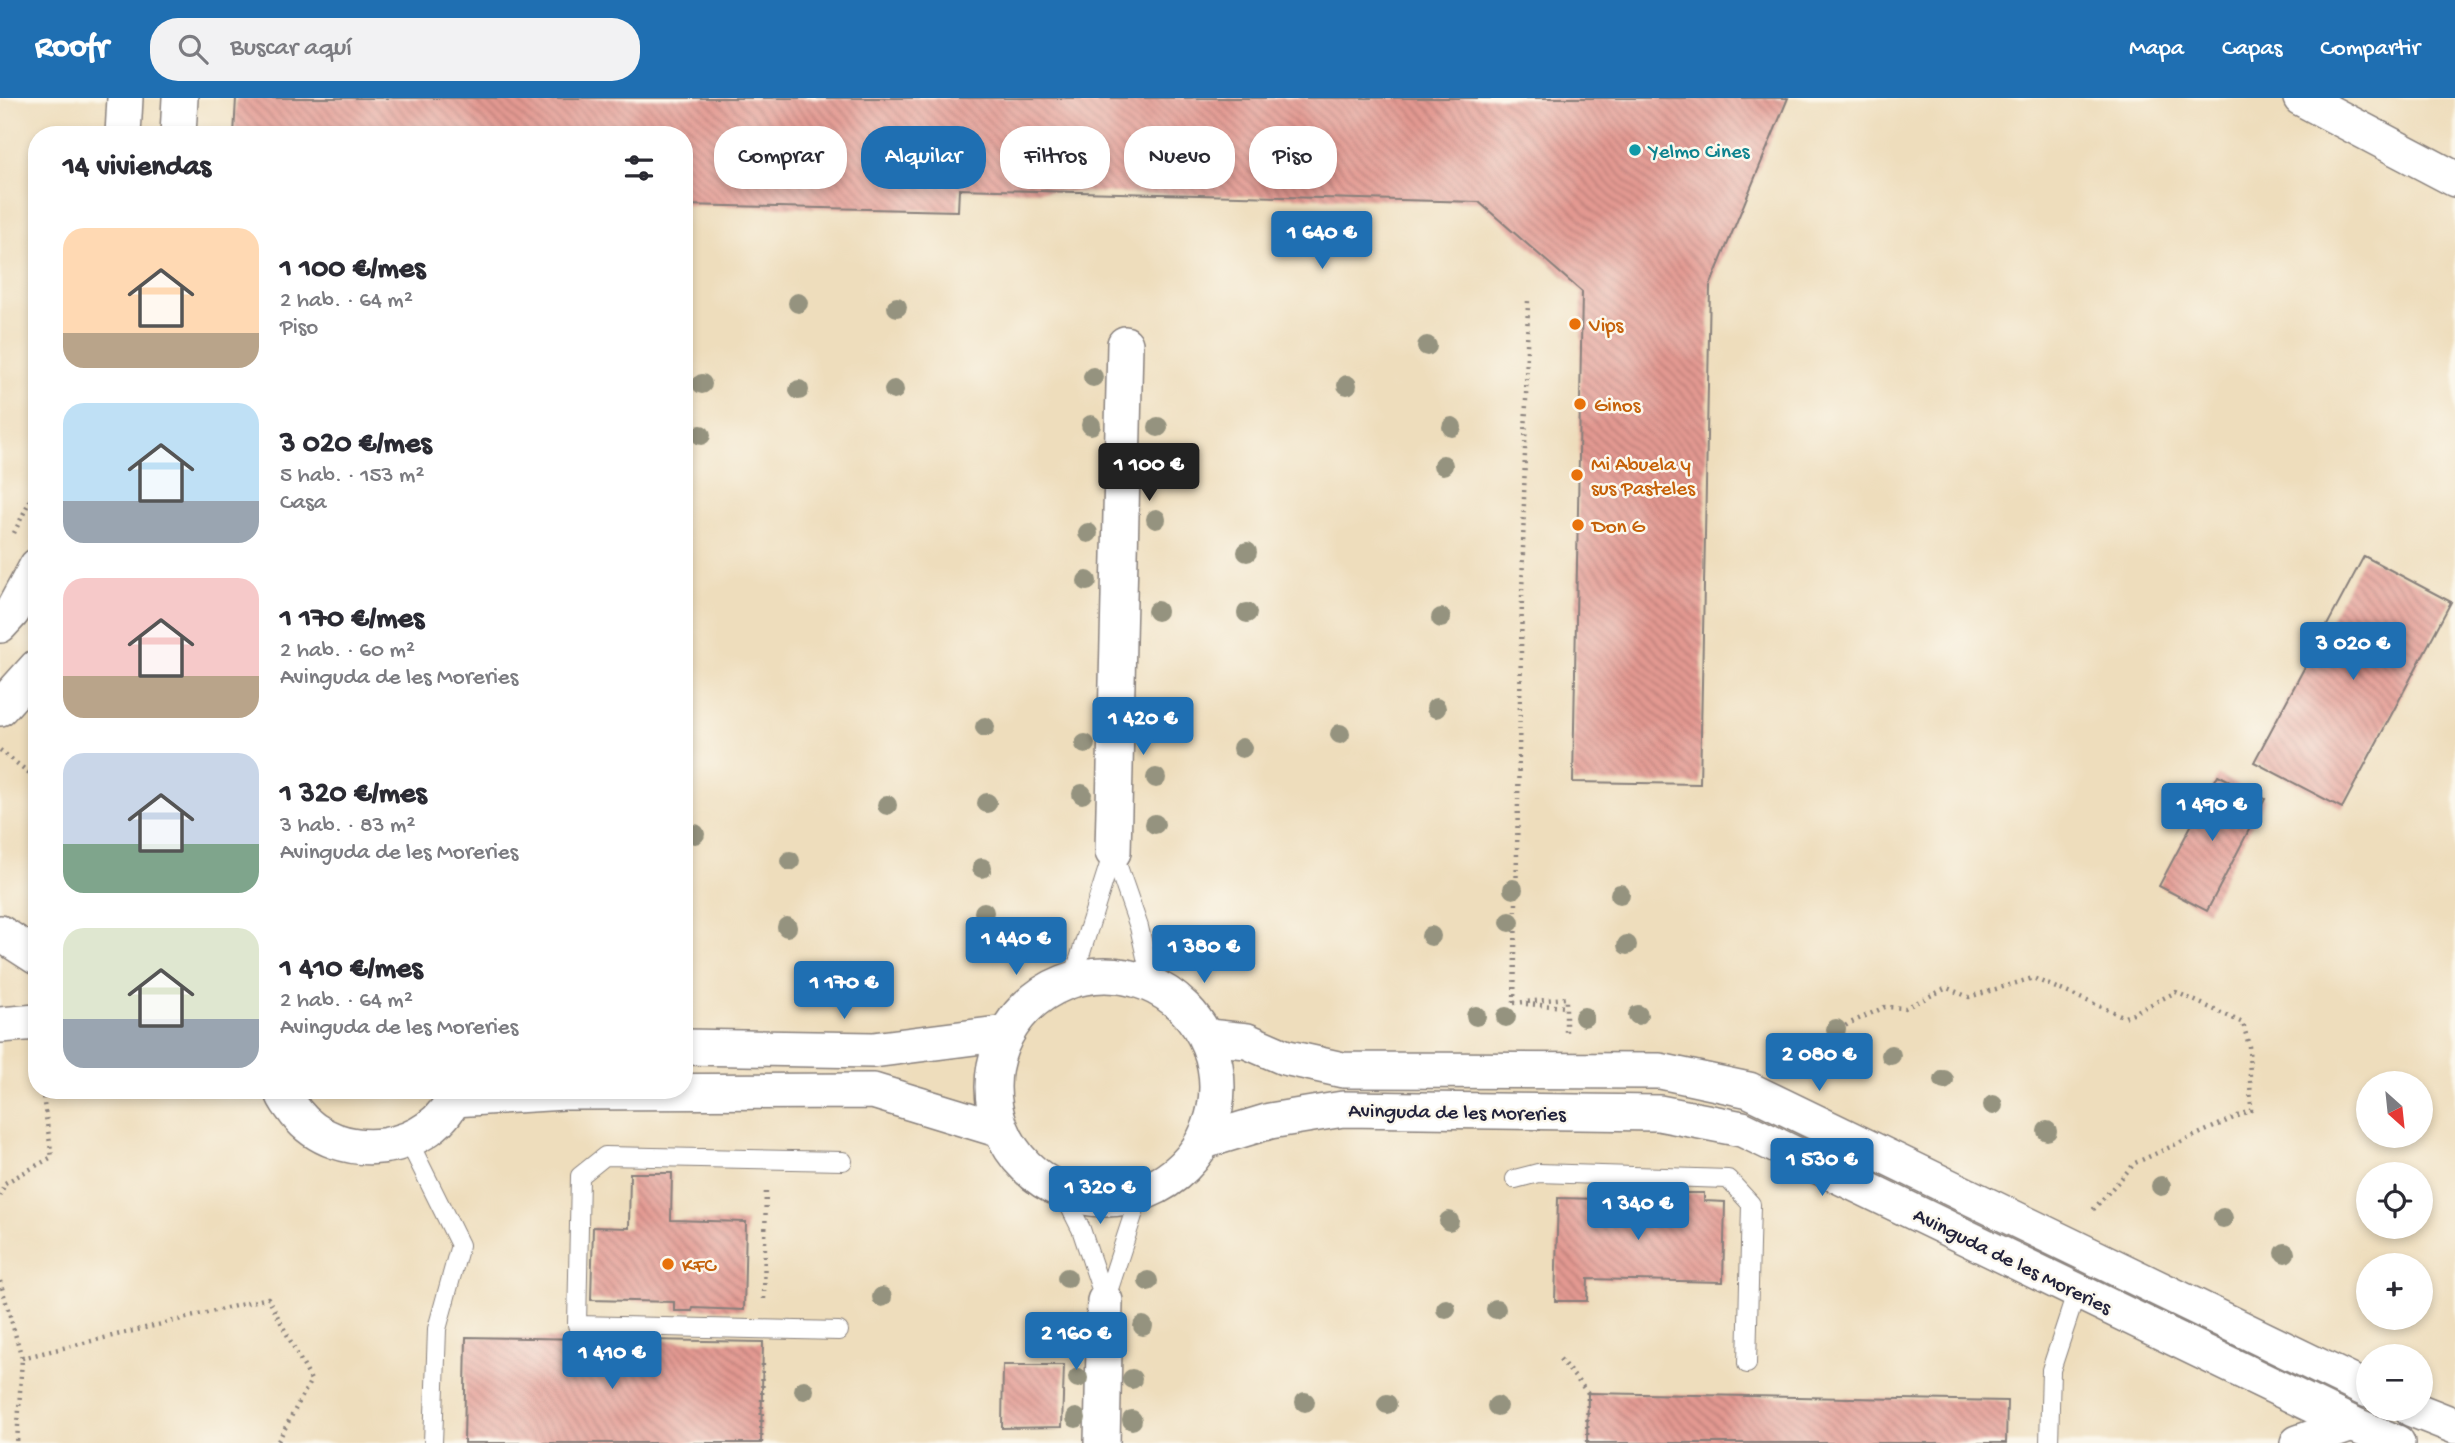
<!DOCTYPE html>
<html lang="es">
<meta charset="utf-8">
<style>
body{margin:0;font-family:"Gochi Hand",sans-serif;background:#f2f2f3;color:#2b2b33;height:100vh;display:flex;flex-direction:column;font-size:26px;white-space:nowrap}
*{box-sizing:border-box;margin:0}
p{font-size:23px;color:#7c7c81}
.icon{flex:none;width:38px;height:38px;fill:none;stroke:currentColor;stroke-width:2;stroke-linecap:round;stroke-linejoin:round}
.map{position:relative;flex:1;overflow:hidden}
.sheet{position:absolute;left:28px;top:28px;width:665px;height:973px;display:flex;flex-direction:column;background:#fff;border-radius:28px;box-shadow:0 4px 10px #0003}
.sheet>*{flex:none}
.top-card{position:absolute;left:714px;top:28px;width:665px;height:63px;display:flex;gap:14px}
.needle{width:46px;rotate:153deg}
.controls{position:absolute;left:2356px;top:973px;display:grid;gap:14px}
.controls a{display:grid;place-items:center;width:77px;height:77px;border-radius:50%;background:#fff;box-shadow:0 4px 10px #0003;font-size:35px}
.price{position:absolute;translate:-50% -60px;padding:0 16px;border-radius:7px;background:#1f6fb2;color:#fff;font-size:23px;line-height:46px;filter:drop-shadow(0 2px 4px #0008)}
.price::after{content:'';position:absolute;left:50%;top:42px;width:21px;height:16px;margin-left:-10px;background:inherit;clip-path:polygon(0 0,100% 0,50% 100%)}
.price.current{background:#222;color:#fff}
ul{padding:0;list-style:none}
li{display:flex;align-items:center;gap:21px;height:175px;padding:0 35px}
li span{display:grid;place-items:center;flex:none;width:196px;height:140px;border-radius:21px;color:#555}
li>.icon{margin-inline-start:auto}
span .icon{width:84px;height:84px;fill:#fffc;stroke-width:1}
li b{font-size:30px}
h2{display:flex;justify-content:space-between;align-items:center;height:84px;padding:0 35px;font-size:30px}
.pill{padding:0 24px;border-radius:28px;background:#fff;box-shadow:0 4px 10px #0003;font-size:24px;line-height:63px}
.pill.current{background:#1f6fb2;color:#fff}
header{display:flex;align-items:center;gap:42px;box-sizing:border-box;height:98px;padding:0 35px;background:#1f6fb2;color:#fff}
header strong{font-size:33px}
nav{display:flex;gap:38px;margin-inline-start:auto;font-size:24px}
.search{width:490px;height:63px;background:#f2f2f3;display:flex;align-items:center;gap:18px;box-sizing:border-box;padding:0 24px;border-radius:28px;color:#7c7c81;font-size:26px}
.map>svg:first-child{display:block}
.building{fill:url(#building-back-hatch)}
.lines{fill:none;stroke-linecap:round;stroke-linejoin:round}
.lane-casing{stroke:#88807c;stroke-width:20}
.street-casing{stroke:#88807c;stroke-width:38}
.path{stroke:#88807c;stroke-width:4.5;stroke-dasharray:2 5;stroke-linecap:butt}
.lane{stroke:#fff;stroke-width:18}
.street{stroke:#fff;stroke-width:35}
.tree{fill:#95937f}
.culture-dot{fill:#0f9aa8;stroke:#fbf7ec;stroke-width:2.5}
.food-dot{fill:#e8710a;stroke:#fbf7ec;stroke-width:2.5}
.labels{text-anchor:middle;stroke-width:5;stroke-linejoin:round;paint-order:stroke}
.culture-label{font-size:21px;fill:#0d838f;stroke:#fbf7ec;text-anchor:start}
.food-label{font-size:21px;fill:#c56008;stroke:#fbf7ec;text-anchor:start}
.street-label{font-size:21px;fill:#22223b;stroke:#fbf7ec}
</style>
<header>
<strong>Roofr</strong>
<div class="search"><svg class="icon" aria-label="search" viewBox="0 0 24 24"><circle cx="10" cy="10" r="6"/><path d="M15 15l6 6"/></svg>Buscar aquí</div>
<nav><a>Mapa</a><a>Capas</a><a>Compartir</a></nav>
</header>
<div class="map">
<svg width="2455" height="1345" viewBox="0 0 2455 1345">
<defs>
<pattern id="building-back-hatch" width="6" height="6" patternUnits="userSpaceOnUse" patternTransform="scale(1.75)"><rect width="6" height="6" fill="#e39991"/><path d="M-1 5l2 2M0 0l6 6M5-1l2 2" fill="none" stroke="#b87c78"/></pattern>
</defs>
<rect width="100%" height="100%" fill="#fbf7ec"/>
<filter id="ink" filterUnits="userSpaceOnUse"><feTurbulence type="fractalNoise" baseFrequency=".0143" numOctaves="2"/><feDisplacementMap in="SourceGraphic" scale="14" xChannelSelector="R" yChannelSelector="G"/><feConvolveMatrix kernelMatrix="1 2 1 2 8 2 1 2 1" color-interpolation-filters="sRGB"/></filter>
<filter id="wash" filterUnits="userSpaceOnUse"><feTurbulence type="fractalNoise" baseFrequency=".00686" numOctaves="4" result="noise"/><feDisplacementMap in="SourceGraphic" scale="28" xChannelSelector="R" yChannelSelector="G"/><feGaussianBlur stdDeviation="1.57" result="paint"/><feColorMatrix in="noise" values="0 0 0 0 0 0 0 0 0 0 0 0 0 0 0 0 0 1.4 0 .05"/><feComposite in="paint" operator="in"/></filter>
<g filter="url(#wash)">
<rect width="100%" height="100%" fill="#eeddbc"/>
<g id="blocks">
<g class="building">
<polygon points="236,0 1788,0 1710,188 1700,686 1573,684 1582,194 1479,104 959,91 958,113 684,107 684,37 234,37"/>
<polygon points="2364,458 2451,504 2342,710 2254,664"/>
<polygon points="2218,677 2265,701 2207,813 2159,788"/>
<polygon points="630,1075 672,1075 671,1122 746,1124 744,1212 693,1210 692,1213 674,1213 674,1204 591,1202 593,1129 629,1130"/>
<polygon points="1643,1094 1663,1094 1662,1102 1684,1103 1685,1095 1704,1095 1704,1103 1725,1104 1723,1184 1588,1181 1587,1203 1555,1203 1558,1100 1643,1102"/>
<polygon points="466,1239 763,1244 761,1345 464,1345"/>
<polygon points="1003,1267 1064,1267 1062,1329 1002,1330"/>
<polygon points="1588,1295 2007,1303 2006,1345 1587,1345"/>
</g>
</g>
</g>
<g filter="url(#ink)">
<use href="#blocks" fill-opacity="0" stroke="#88807c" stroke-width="2"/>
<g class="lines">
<g class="lane-casing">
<g id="lane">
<polyline points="1113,754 1139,829 1152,885"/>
<polyline points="1073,880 1113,754"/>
<polyline points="408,1042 460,1147 437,1231 433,1345"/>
<polyline points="1515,1081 1538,1075 1728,1081 1751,1106 1747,1266"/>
<polyline points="1062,1093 1081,1131 1105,1203"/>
<polyline points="1105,1203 1140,1096"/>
<polyline points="839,1233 577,1227 580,1078 605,1058 843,1063"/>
<polyline points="2049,1345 2051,1272 2077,1193"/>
</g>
</g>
<g class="street-casing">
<g id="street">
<polyline points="2301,0 2455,81"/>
<polyline points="123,37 125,0"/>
<polyline points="178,37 180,0"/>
<polyline points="0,527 12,514 37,468"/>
<polyline points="0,610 37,569"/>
<polyline points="1113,754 1125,246"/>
<polyline points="0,835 37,859"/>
<circle cx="1105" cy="989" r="112"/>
<polyline points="0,927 37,924"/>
<polyline points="1208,939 1247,943 1284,959 1343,972 1660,973 1749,992 2368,1292"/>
<polyline points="684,949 873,952 1006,935"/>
<path d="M282,992C284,1001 291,1008 296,1015C337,1068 435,1057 457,992"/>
<polyline points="454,1001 564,994 873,993 1001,1032"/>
<polyline points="1204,1043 1270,1023 1343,1011 1659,1015 1742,1031 2352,1326 2397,1345"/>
<polyline points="2412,1311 2455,1328"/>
<polyline points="1102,1345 1105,1203"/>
<polyline points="2298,1345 2352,1326"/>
</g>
</g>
<g class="path">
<polyline points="14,435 37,388"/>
<polyline points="0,652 37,681"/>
<polyline points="1514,905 1528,200"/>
<polyline points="1514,905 1566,900 1566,934"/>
<polyline points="1526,906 1566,909"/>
<polyline points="1787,966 1848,926 1885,909 1905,910 1947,890 1969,899 2033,880 2125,919 2176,894 2243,925 2249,948 2251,1012 2135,1065 2091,1114"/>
<polyline points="0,1098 5,1085 52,1059 42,992"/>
<polyline points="0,1183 22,1260 17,1345"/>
<polyline points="764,1201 766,1090"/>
<polyline points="22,1260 268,1200 311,1282 277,1345"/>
<polyline points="1560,1261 1588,1295 1587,1345"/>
<polyline points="761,1345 763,1262"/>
</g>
<use href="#lane" class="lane"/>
<use href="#street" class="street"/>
</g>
<g class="tree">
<circle cx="798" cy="205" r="10"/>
<circle cx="897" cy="209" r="10"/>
<circle cx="1427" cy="248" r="10"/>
<circle cx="1093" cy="279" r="10"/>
<circle cx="702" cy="286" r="10"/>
<circle cx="1347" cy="287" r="10"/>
<circle cx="799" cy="292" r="10"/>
<circle cx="894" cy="292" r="10"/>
<circle cx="1091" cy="327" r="10"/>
<circle cx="1158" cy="329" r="10"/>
<circle cx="1452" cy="329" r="10"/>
<circle cx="701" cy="337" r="10"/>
<circle cx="1443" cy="367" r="10"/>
<circle cx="1155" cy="374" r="10"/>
<circle cx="1156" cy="421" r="10"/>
<circle cx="1088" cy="435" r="10"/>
<circle cx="1247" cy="454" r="10"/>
<circle cx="1087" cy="483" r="10"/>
<circle cx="1157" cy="513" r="10"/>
<circle cx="1247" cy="515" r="10"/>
<circle cx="1441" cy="520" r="10"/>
<circle cx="1436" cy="610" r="10"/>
<circle cx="985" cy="629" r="10"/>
<circle cx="1153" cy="632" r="10"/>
<circle cx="1340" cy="636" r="10"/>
<circle cx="1085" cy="646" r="10"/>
<circle cx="1242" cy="650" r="10"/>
<circle cx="1156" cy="680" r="10"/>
<circle cx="1082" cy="696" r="10"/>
<circle cx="987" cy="705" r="10"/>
<circle cx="887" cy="707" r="10"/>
<circle cx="1155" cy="726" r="10"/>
<circle cx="695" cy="736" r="10"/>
<circle cx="790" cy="763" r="10"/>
<circle cx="982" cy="770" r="10"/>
<circle cx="1513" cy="791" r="10"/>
<circle cx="1620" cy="796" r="10"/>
<circle cx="984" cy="814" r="10"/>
<circle cx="1510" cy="824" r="10"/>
<circle cx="787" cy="829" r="10"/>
<circle cx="1431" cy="838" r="10"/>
<circle cx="1627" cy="847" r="10"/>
<circle cx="1638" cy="917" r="10"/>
<circle cx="1476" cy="918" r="10"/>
<circle cx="1506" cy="919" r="10"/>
<circle cx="1584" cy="919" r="10"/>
<circle cx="1836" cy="931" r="10"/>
<circle cx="1891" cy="957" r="10"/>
<circle cx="1944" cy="982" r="10"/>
<circle cx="1993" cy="1007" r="10"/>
<circle cx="2047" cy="1033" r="10"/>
<circle cx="2161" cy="1088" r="10"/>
<circle cx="2223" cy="1120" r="10"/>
<circle cx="1449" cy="1123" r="10"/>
<circle cx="2285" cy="1155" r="10"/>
<circle cx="1067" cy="1180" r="10"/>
<circle cx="1148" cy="1183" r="10"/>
<circle cx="882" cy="1199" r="10"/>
<circle cx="1446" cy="1211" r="10"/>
<circle cx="1496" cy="1211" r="10"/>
<circle cx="1143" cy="1228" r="10"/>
<circle cx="1071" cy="1229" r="10"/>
<circle cx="1078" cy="1280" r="10"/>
<circle cx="1132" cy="1281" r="10"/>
<circle cx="804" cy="1292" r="10"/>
<circle cx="1305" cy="1304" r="10"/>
<circle cx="1387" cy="1306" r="10"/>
<circle cx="1497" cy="1308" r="10"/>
<circle cx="1076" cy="1320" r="10"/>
<circle cx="1132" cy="1322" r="10"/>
</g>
</g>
<circle class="culture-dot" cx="1635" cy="52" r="7"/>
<g class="food-dot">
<circle cx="1575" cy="226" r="7"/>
<circle cx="1580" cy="306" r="7"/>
<circle cx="1577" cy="377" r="7"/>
<circle cx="1578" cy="427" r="7"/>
<circle cx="668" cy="1166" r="7"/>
</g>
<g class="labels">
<g class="culture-label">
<text x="1649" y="59">Yelmo Cines</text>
</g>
<g class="food-label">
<text x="1589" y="233">Vips</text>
<text x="1594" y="313">Ginos</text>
<text x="1591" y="372">Mi Abuela y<tspan x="1591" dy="24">sus Pasteles</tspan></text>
<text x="1592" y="434">Don G</text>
<text x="682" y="1173">KFC</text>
</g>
<g class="street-label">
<text transform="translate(1457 1013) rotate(1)" y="7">Avinguda de les Moreries</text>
<text transform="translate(2013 1162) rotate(26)" y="7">Avinguda de les Moreries</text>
</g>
</g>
</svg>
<div class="controls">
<a><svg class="needle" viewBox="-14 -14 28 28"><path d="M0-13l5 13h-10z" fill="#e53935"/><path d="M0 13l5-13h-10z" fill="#7c7c81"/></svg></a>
<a><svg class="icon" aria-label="locate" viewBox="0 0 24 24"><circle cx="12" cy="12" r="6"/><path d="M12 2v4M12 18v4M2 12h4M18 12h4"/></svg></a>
<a>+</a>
<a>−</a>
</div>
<b class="price" style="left:1322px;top:173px">1 640 €</b>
<b class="price current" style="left:1149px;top:405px">1 100 €</b>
<b class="price" style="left:2353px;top:584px">3 020 €</b>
<b class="price" style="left:1143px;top:659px">1 420 €</b>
<b class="price" style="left:2212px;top:745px">1 490 €</b>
<b class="price" style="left:1016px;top:879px">1 440 €</b>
<b class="price" style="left:1204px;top:887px">1 380 €</b>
<b class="price" style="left:844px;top:923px">1 170 €</b>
<b class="price" style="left:1819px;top:995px">2 080 €</b>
<b class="price" style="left:1822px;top:1100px">1 530 €</b>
<b class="price" style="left:1100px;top:1128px">1 320 €</b>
<b class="price" style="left:1638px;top:1144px">1 340 €</b>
<b class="price" style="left:1076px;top:1274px">2 160 €</b>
<b class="price" style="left:612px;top:1293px">1 410 €</b>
<div class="top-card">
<a class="pill">Comprar</a>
<a class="pill current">Alquilar</a>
<a class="pill">Filtros</a>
<a class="pill">Nuevo</a>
<a class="pill">Piso</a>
</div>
<section class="sheet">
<h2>14 viviendas<svg class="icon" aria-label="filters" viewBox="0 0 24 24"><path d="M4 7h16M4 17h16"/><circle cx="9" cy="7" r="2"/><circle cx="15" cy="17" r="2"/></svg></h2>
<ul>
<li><span style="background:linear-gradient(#ffd9b3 75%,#b9a48a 0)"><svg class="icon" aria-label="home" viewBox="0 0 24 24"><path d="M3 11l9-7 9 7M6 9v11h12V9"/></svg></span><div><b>1 100 €/mes</b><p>2 hab. · 64 m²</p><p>Piso</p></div></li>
<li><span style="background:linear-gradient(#bfe0f5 70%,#9aa5b1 0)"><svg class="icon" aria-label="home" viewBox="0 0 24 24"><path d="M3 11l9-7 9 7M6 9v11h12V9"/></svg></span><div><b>3 020 €/mes</b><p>5 hab. · 153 m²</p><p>Casa</p></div></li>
<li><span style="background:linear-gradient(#f6c9c9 70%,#b9a48a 0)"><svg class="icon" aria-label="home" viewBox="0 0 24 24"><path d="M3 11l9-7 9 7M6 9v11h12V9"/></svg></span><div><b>1 170 €/mes</b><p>2 hab. · 60 m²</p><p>Avinguda de les Moreries</p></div></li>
<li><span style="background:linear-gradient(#c9d6e8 65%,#7fa58c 0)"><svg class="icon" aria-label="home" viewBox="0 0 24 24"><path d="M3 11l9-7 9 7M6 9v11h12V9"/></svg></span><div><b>1 320 €/mes</b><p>3 hab. · 83 m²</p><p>Avinguda de les Moreries</p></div></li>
<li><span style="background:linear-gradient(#dfe7d0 65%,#9aa5b1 0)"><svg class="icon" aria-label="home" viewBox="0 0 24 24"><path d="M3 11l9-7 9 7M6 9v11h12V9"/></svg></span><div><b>1 410 €/mes</b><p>2 hab. · 64 m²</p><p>Avinguda de les Moreries</p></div></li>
</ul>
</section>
</div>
